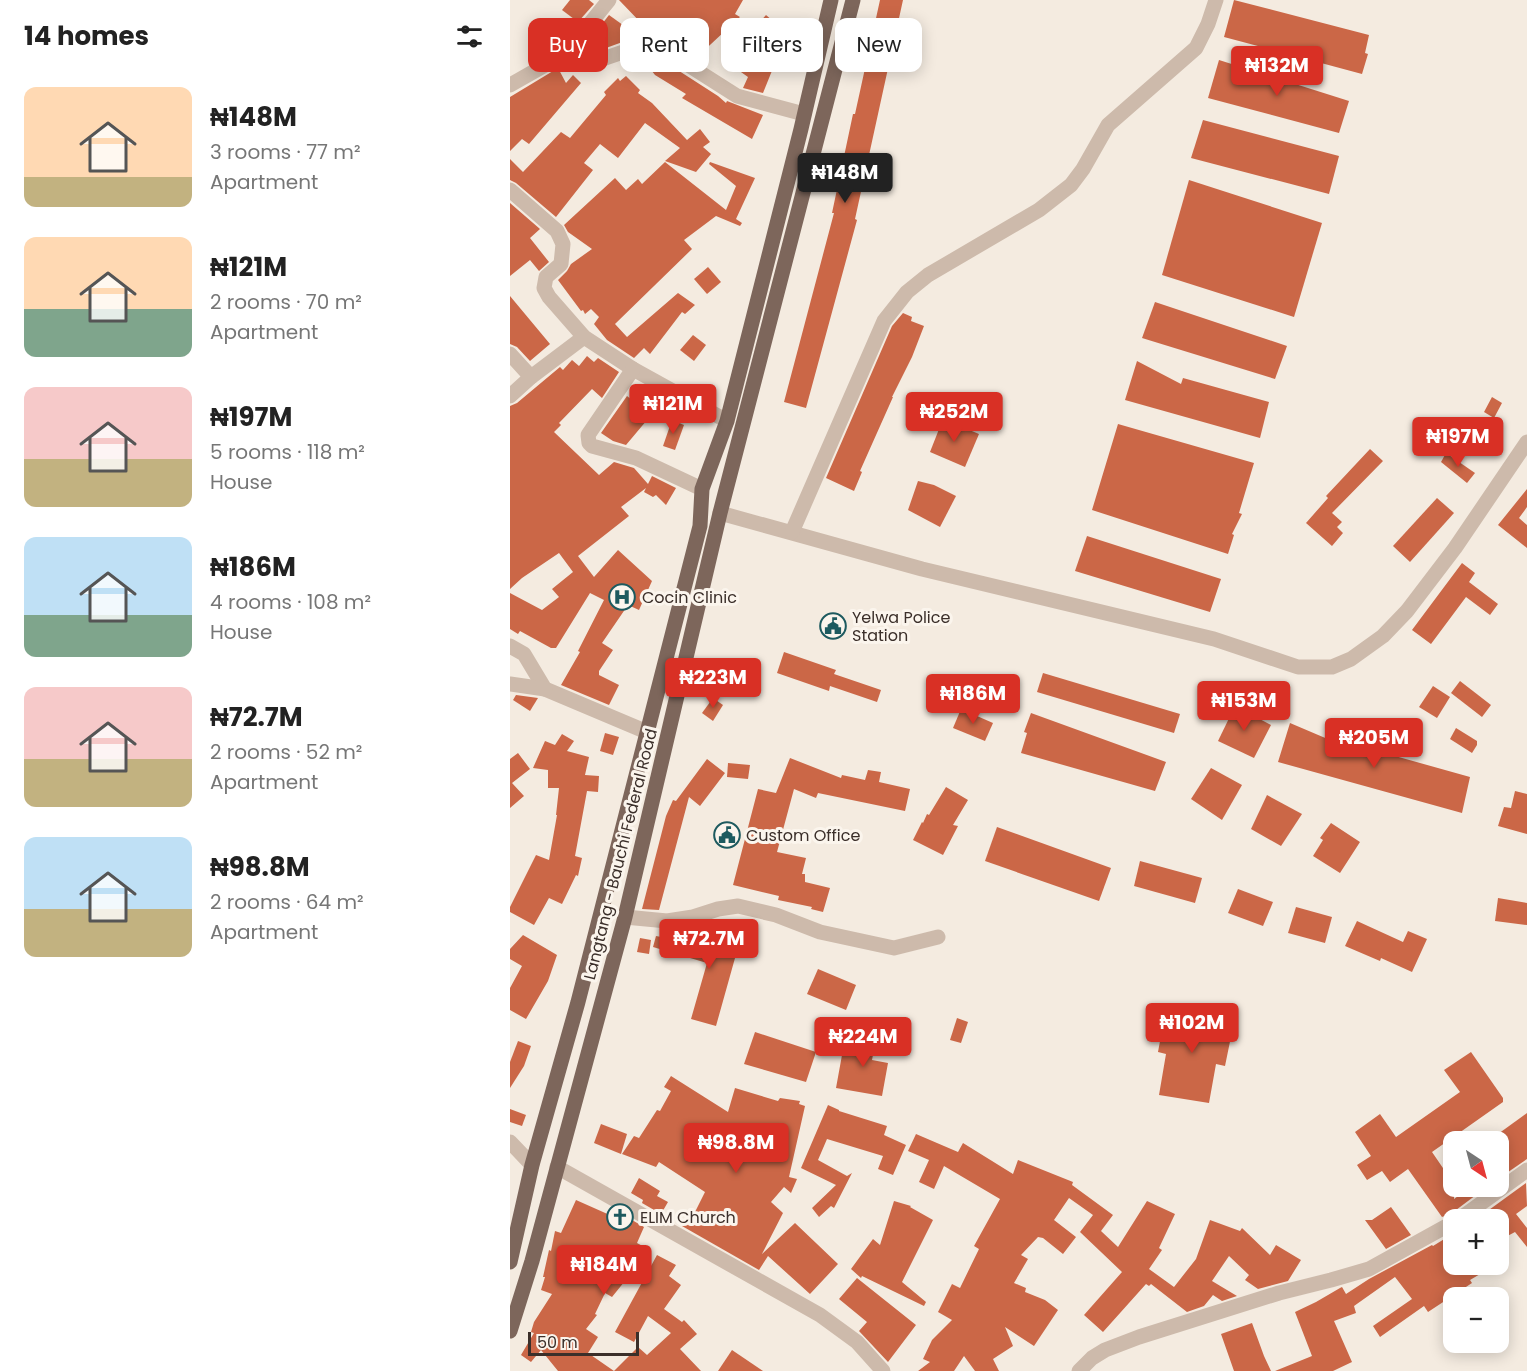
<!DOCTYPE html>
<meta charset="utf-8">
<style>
body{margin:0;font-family:Poppins,sans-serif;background:#f2f2f2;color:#222;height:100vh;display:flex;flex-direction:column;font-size:22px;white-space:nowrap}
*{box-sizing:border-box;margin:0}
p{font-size:20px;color:#767676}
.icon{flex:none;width:33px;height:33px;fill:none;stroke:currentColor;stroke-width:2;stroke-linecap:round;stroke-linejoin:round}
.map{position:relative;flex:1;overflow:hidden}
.details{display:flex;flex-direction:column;background:#fff;width:510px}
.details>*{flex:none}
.hud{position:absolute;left:18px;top:18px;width:570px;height:54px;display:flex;gap:12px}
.needle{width:39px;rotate:144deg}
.controls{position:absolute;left:933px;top:1131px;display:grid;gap:12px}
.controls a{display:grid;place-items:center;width:66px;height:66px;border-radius:12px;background:#fff;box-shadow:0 3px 15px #0003;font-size:30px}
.scale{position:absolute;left:18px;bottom:15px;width:111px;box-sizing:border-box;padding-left:6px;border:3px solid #3b2f2a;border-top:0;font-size:16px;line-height:21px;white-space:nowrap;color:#3b2f2a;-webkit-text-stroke:4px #fbf5ed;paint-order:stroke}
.price{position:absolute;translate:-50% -51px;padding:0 14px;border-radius:6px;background:#d93025;color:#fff;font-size:20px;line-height:39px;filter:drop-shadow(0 2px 3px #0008)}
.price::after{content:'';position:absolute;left:50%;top:36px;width:18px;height:14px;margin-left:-9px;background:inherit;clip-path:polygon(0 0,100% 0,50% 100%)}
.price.current{background:#222;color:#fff}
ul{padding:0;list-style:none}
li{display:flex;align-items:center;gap:18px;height:150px;padding:0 24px}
li span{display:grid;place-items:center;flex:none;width:168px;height:120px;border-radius:12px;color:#555}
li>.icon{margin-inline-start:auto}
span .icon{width:72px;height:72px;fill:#fffc;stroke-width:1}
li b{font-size:26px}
h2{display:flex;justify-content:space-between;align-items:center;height:72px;padding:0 24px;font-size:26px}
.pill{padding:0 21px;border-radius:12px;background:#fff;box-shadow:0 3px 15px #0003;font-size:21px;line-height:54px}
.pill.current{background:#d93025;color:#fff}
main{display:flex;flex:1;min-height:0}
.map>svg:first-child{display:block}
.building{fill:#cb6747}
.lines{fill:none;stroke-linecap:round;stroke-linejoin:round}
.minor{stroke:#cdbaab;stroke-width:15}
.major{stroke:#7d665b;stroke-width:15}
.labels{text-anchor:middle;stroke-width:6;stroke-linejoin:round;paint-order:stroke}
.poi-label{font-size:16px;fill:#3b2f2a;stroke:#fbf5ed;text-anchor:start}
.street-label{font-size:16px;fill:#3b2f2a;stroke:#fbf5ed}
</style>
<main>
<section class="details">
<h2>14 homes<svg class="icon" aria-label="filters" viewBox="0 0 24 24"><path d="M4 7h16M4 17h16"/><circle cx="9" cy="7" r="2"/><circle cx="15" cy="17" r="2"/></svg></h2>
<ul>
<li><span style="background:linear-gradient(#ffd9b3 75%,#c2b280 0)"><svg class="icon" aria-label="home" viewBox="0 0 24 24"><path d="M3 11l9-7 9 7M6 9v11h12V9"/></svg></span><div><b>₦148M</b><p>3 rooms · 77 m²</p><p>Apartment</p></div></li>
<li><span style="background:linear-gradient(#ffd9b3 60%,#7fa58c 0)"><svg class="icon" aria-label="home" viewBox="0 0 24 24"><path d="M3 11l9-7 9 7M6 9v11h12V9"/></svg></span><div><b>₦121M</b><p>2 rooms · 70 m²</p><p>Apartment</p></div></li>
<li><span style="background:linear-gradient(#f6c9c9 60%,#c2b280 0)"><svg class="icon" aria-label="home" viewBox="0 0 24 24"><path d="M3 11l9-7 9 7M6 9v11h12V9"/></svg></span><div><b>₦197M</b><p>5 rooms · 118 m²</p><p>House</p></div></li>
<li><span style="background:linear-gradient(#bfe0f5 65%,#7fa58c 0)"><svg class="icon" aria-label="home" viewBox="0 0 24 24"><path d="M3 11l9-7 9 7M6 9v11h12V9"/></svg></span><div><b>₦186M</b><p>4 rooms · 108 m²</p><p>House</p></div></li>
<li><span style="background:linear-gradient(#f6c9c9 60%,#c2b280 0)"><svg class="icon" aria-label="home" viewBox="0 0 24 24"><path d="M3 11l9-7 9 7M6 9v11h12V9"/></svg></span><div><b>₦72.7M</b><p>2 rooms · 52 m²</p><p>Apartment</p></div></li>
<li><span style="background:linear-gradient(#bfe0f5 60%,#c2b280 0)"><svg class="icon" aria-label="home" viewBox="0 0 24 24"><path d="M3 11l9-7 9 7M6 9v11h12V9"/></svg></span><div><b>₦98.8M</b><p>2 rooms · 64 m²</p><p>Apartment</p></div></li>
</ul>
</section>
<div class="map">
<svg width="1017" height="1371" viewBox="0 0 1017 1371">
<rect width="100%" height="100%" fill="#f4ebe0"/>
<g class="building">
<polygon points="60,0 79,0 84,4 68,22 52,10"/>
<polygon points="109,0 233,0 225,14 230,17 186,58 166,46 148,29 146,31 137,21 133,25"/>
<polygon points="370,0 393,0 345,219 347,220 296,408 274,402 324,213 322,213 343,114 345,114"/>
<polygon points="724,0 859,35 855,53 858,54 852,74 714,37"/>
<polygon points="99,15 124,33 118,40 96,48 82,37"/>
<polygon points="256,15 270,27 262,36 274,41 253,93 233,88 238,77 214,60 241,23 246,26"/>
<polygon points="149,58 208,96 216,103 217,101 253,115 242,139 172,98 176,94 145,75 138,66"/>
<polygon points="709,60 839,101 829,133 698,98"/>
<polygon points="48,68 56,83 63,75 71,83 19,144 12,139 0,151 0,97"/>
<polygon points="116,76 130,90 128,93 142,103 177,140 190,129 200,142 193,147 201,154 186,172 155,161 170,148 135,123 108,158 90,144 74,163 83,170 46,217 6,183 0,180 0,159 13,172 51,132 60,138 96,95 94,92 108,78 110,81"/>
<polygon points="693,120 829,156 819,194 681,158"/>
<polygon points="155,162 216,210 226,186 199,164 200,162 245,178 226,219 232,223 230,226 206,216 174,240 182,249 105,324 117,337 168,293 185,305 175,314 172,312 140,354 134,348 124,358 97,340 84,324 89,317 81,309 75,314 73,310 71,311 48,280 57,271 61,264 82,249 58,232 54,225 105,178 116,190 128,179 132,184"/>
<polygon points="679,180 812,223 784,317 652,275"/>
<polygon points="0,203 30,229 20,238 39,262 29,271 20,260 0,276"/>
<polygon points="198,267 211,282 197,294 184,279"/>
<polygon points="0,296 40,344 20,361 7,347 0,344"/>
<polygon points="645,302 777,346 765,379 632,338"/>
<polygon points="393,313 402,317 401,321 414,326 402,357 382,397 383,397 350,471 352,472 344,491 316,478 382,326"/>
<polygon points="183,335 196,345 184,361 170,350"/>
<polygon points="77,356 84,362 88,358 109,372 92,398 82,389 49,423 51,425 44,432 89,475 104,462 124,468 138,484 142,476 166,488 156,505 146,495 143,497 134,492 136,488 111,507 119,516 68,556 84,577 108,550 142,581 129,610 118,605 92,643 103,650 89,671 89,675 109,685 99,705 51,685 70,652 68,651 94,600 80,593 46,648 41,648 10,631 8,634 0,629 0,593 32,610 49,597 42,589 63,572 49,553 12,578 0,589 0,406 7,403 50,367 53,370 62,360 69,366"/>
<polygon points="627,361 671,384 673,378 759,402 750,438 615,400"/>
<polygon points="138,390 153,401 116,445 103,441 91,433 117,396 127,404"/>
<polygon points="982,397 992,403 984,418 974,412"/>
<polygon points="433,419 469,434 455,467 420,452"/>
<polygon points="162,420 174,425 165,450 153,446"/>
<polygon points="608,424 744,463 729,513 732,514 722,534 724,535 718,554 582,510"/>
<polygon points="860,449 873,461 822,513 832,522 827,527 833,533 822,546 796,523 818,498 816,496"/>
<polygon points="936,453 965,473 957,483 931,462"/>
<polygon points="408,481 424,485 446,496 430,527 398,510"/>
<polygon points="1017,489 1017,507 1009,518 1017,525 1017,548 988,525"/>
<polygon points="927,498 944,513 900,562 883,546"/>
<polygon points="577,536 711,579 700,612 565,571"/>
<polygon points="952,563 965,573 959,582 988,604 980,615 956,597 921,644 902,630"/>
<polygon points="274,652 326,670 324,674 371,690 367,702 320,686 319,691 267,673"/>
<polygon points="533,673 670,714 664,733 527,692"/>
<polygon points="950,681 981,705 972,717 941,693"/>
<polygon points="923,686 940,697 927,718 909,707"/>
<polygon points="6,695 28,698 20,711 3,700"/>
<polygon points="203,698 213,705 203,721 192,713"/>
<polygon points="725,706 761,725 744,758 708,741"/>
<polygon points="451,709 483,723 475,741 443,728"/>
<polygon points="521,713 656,762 645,791 511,753 517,733 514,732"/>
<polygon points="780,723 827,743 828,740 960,777 952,813 768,762"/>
<polygon points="946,728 967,741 967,745 962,753 940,739"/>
<polygon points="95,733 109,737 103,755 90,751"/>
<polygon points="52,734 64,741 57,751 79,757 75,775 89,776 88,792 77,791 65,856 72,858 68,876 66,875 52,904 39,898 24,925 0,912 0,907 26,855 39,860 47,815 46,815 49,788 38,788 38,770 23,768 35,741 45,745"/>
<polygon points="8,753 20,769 2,783 14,796 0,808 0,759"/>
<polygon points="280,758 331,778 332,775 355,780 358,770 371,772 369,782 400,789 395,811 308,793 306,798 284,789 267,852 296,858 292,874 295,874 295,882 320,888 313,912 301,909 302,907 268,900 269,896 223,885 248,789 266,793"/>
<polygon points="197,759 215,773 190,806 179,797 149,910 132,909 156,816 163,800 166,801"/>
<polygon points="218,763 240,765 238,779 217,777"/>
<polygon points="701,768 732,785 712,820 681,799"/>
<polygon points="436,787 458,800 443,825 448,826 433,855 403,840 412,822 413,823 417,814 419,815"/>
<polygon points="1005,791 1017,794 1017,834 988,826 994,807 1001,808"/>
<polygon points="757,795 792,814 771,846 741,829"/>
<polygon points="821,823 850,842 830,873 803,856 813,840 810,838"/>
<polygon points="487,827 601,868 589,901 475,861"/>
<polygon points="630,861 692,878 685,903 624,886"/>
<polygon points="728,889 763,902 753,926 718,913"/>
<polygon points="988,898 1017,903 1017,925 985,921"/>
<polygon points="786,907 822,917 815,943 778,933"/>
<polygon points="847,921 893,942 898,931 917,939 902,972 871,958 870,961 835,946"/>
<polygon points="207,926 232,933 206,1026 181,1019 197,963 143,947 146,936 173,941 200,951"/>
<polygon points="13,935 47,955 38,981 16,1019 0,1010 0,988 12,966 0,959 0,949"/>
<polygon points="130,938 141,940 139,954 127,952"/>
<polygon points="308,969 346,985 336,1010 297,994"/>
<polygon points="656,1009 724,1022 715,1066 706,1064 699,1103 649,1095 656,1054 648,1052"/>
<polygon points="447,1018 458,1022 451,1043 440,1040"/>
<polygon points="347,1030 367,1034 362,1060 378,1063 372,1096 326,1088 332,1055 342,1056"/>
<polygon points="245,1032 306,1052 296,1082 234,1064"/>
<polygon points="8,1041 21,1046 14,1066 0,1088 0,1062"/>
<polygon points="961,1052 993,1098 993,1102 922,1152 935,1171 944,1164 944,1199 958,1189 957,1186 978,1186 942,1213 932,1217 898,1169 880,1182 872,1171 857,1180 847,1165 861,1156 845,1132 870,1114 886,1137 950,1092 934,1070"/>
<polygon points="161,1076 218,1112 225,1088 268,1101 270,1098 290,1101 289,1104 295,1106 279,1177 287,1179 281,1193 274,1187 261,1202 273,1213 252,1254 285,1223 328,1264 300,1294 258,1256 249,1270 172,1226 175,1220 180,1222 195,1192 149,1162 146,1167 112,1154 124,1136 129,1138 147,1110 150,1111 161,1091 154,1087"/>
<polygon points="318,1105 329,1110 329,1111 377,1126 374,1135 396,1145 383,1175 368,1169 373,1156 317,1139 308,1160 337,1176 342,1173 324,1208 321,1206 309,1217 302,1208 326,1185 291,1168"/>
<polygon points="0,1109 16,1115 12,1126 0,1122"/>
<polygon points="1017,1113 1017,1159 988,1179 988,1134"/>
<polygon points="91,1124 117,1134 111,1154 84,1143"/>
<polygon points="406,1134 448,1152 453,1143 503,1174 508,1160 563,1182 562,1185 603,1215 591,1231 608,1247 637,1201 665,1214 649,1248 652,1250 639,1269 664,1287 686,1259 700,1220 730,1231 732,1228 760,1255 766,1245 791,1260 778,1281 748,1289 735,1280 739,1275 719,1256 702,1281 727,1296 712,1301 703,1295 694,1306 677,1312 641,1284 639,1286 636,1284 593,1332 574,1315 612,1272 570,1232 583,1215 559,1198 544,1220 566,1237 553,1254 533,1238 528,1237 511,1255 518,1259 504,1283 516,1288 515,1292 535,1300 548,1310 524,1346 495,1327 503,1346 483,1359 489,1371 465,1371 454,1356 444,1371 408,1371 420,1362 413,1359 422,1340 442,1320 428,1312 442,1284 450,1288 469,1249 464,1246 490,1199 434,1166 424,1189 409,1182 419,1160 398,1151"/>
<polygon points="129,1178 150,1191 147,1196 158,1202 151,1214 132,1203 133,1200 121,1193"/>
<polygon points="1016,1183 1017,1206 1006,1214 1017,1228 1017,1247 1005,1232 988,1241 988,1220 974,1220 972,1215"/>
<polygon points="66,1200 120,1224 122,1220 134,1227 127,1243 140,1250 102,1297 95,1293 85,1314 87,1315 76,1329 88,1337 78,1353 104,1371 128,1347 137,1355 161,1333 138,1316 124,1342 105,1332 147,1255 166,1265 159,1276 171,1285 154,1309 172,1322 174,1320 187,1334 170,1349 191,1371 48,1371 31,1350 21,1362 11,1355 24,1333 21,1332 24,1322 42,1294 31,1290 35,1277 33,1277 39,1250 41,1251 45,1231 51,1233"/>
<polygon points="384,1201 401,1206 400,1207 423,1220 392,1282 416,1302 414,1306 352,1276 351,1278 341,1269 363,1239 370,1245"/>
<polygon points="881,1207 901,1235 876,1249 855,1220 862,1220"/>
<polygon points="944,1233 944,1264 987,1264 960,1280 962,1283 918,1312 914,1306 870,1337 863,1326 902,1299 885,1277 844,1306 846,1313 824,1321 842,1362 823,1371 765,1371 802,1356 785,1312 806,1302 830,1288 832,1287 836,1294 859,1279 922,1245 923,1246"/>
<polygon points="347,1278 406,1325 378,1362 349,1331 357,1322 329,1299"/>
<polygon points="742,1323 754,1356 761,1371 724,1371 711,1334"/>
<polygon points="222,1350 253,1371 208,1371"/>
</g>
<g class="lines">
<g class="minor">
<polyline points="61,47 84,62 142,42 227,96 294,114"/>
<polyline points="0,85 37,64 61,47 99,0"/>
<polyline points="0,190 47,231 53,244 51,264 36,277 34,288 39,297 74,337 123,369 217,421"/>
<polyline points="0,354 21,377"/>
<polyline points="123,369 78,435 79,443 82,446 126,458 192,489"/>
<polyline points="0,396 21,377 74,337"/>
<polyline points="210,513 412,569 704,639 788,667 822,667 841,659 873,636 897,611 945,548 1017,442"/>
<polyline points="282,532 374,321 397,292 418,275 529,210 561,185 573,169 598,125 686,48 698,24 706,0"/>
<polyline points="0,646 14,654 35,689 137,732"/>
<polyline points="0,684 35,689"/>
<polyline points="115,917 157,921 183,917 208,909 228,906 266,915 310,932 384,948 428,937"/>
<polyline points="0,1142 22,1165"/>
<polyline points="47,1167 310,1315 347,1342 373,1371"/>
<polyline points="948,1220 1017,1170"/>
<polyline points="569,1371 582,1358 595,1350 629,1337 769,1293 821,1280 859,1269 944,1222"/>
</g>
<g class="major">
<polyline points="0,1262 22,1165 68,1002 190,526 192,489 217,421 291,129 321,0"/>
<polyline points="0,1331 22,1261 115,917 210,513 343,0"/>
</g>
</g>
<defs>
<g id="hospital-ring" transform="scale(1.35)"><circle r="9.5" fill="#fbf5ed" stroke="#1d5a5f" stroke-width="1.5"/><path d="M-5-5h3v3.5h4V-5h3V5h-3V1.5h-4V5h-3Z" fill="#1d5a5f"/></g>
<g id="civic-ring" transform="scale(1.35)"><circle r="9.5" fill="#fbf5ed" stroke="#1d5a5f" stroke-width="1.5"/><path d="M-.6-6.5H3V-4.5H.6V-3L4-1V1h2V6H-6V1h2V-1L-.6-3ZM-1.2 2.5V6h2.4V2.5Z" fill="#1d5a5f"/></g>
<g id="church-ring" transform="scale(1.35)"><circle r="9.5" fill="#fbf5ed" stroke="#1d5a5f" stroke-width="1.5"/><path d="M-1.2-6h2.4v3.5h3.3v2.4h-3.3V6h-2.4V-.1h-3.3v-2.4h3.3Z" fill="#1d5a5f"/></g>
</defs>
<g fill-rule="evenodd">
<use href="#hospital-ring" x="112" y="597"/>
<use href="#civic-ring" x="323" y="626"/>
<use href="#civic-ring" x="217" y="835"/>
<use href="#church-ring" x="110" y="1217"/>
</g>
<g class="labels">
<g class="poi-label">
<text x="132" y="603">Cocin Clinic</text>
<text x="342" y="623">Yelwa Police<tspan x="342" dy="18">Station</tspan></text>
<text x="236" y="841">Custom Office</text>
<text x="130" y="1223">ELIM Church</text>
</g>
<g class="street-label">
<text transform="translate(110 854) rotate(-76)" y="6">Langtang - Bauchi Federal Road</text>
</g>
</g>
</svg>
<div class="controls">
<a><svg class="needle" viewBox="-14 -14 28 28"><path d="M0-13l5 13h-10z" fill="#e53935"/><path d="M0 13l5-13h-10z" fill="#767676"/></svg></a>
<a>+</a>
<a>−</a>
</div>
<div class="scale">50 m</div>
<b class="price" style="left:767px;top:97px">₦132M</b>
<b class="price current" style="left:335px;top:204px">₦148M</b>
<b class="price" style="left:163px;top:435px">₦121M</b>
<b class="price" style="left:444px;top:443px">₦252M</b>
<b class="price" style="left:948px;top:468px">₦197M</b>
<b class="price" style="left:203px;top:709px">₦223M</b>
<b class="price" style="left:463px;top:725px">₦186M</b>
<b class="price" style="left:734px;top:732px">₦153M</b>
<b class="price" style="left:864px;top:769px">₦205M</b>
<b class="price" style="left:199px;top:970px">₦72.7M</b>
<b class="price" style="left:682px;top:1054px">₦102M</b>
<b class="price" style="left:353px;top:1068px">₦224M</b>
<b class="price" style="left:226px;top:1174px">₦98.8M</b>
<b class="price" style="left:94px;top:1296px">₦184M</b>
<div class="hud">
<a class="pill current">Buy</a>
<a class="pill">Rent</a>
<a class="pill">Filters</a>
<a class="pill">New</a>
</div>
</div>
</main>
